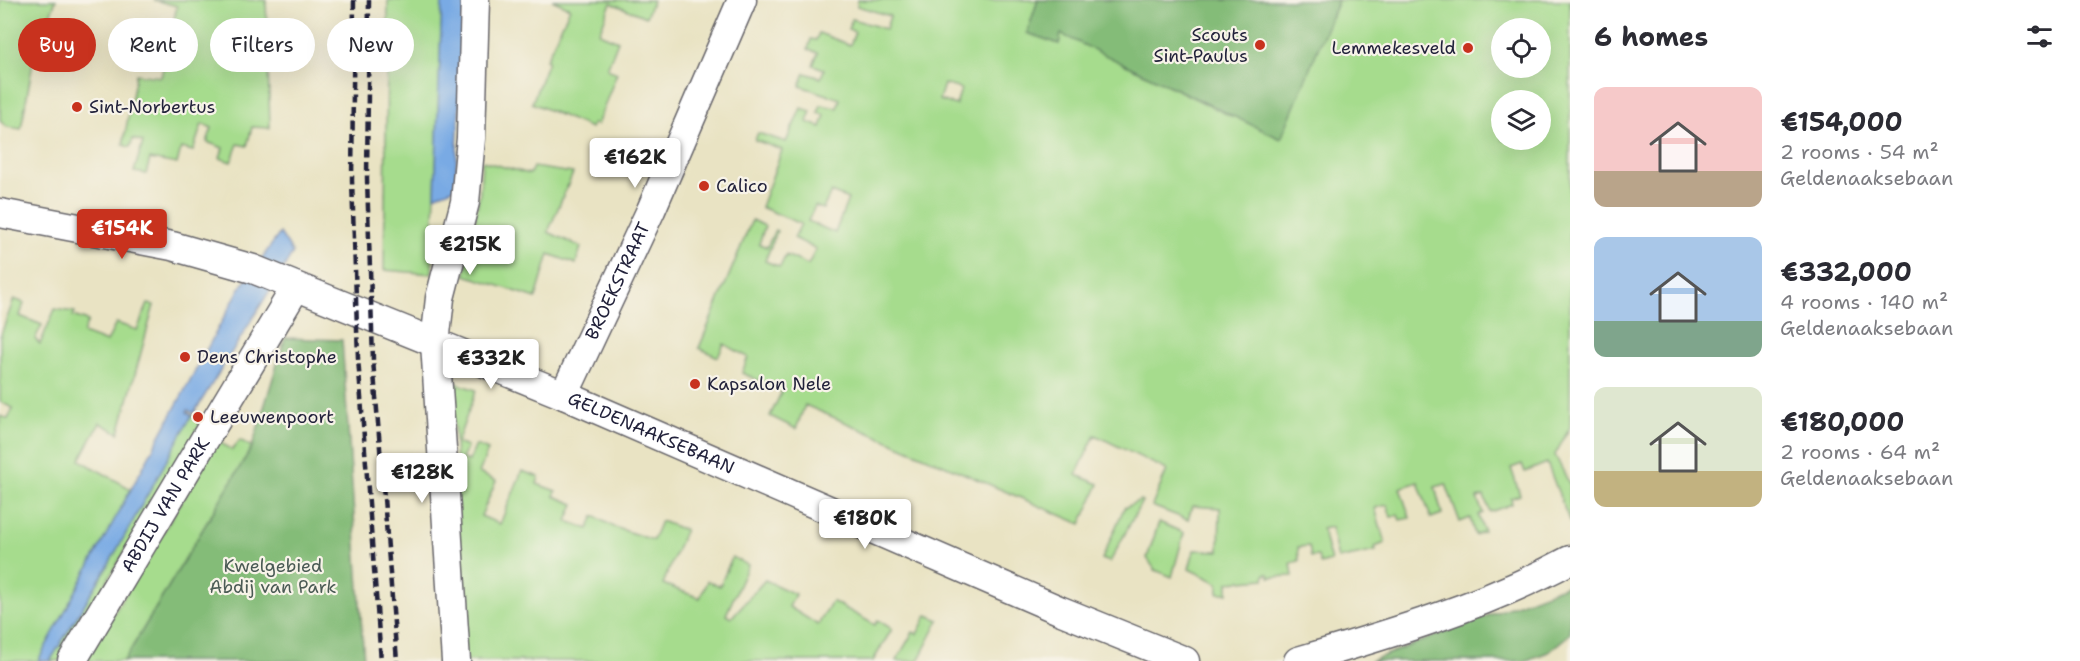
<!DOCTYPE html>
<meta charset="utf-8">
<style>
body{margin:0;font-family:"Shantell Sans",sans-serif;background:#f2f2f3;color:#2b2b33;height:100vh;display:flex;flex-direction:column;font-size:22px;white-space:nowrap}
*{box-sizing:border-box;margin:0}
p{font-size:20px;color:#7c7c81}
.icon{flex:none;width:33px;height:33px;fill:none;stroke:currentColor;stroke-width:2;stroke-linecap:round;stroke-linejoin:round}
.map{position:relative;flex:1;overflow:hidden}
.sheet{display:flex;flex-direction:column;background:#fff;width:510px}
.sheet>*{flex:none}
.banner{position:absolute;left:18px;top:18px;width:570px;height:54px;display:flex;gap:12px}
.buttons{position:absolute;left:1491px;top:18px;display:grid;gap:12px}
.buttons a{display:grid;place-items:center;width:60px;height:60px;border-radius:50%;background:#fff;box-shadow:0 6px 24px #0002;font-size:30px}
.price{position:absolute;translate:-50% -51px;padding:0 14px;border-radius:6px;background:#fff;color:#222;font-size:20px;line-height:39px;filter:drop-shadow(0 2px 3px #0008)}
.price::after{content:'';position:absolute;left:50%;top:36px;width:18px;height:14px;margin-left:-9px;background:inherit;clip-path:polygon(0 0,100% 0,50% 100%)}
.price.selected{background:#c8321e;color:#fff}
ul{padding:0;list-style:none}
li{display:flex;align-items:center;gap:18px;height:150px;padding:0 24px}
li span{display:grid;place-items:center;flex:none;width:168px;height:120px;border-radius:12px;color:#555}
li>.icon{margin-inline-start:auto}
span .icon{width:72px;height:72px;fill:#fffc;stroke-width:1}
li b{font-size:26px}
h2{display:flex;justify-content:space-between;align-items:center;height:72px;padding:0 24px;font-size:26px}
.tag{padding:0 21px;border-radius:27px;background:#fff;box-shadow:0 6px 24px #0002;font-size:21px;line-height:54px}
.tag.selected{background:#c8321e;color:#fff}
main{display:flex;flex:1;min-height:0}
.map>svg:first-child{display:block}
.green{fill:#a6dc8d;stroke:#647f64;stroke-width:1.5;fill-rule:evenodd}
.forest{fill:#84bc78;stroke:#536f5a;stroke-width:1.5}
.water{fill:#79aae4;stroke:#4e6690;stroke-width:1.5}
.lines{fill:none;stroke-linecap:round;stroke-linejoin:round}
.minor-casing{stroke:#68666b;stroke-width:31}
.minor{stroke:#fff;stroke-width:28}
.rail{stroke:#22223b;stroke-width:4.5;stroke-dasharray:9 4.5;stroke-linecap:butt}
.poi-dot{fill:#c8321e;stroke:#f7f3e8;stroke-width:2}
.labels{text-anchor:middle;stroke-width:4.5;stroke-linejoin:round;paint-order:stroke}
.poi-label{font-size:18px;fill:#22223b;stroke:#f7f3e8;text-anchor:start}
.street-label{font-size:18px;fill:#22223b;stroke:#f7f3e8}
.park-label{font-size:18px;fill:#4a5a54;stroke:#f7f3e8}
</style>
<main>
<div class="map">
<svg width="1570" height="661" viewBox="0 0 1570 661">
<rect width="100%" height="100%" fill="#f7f3e8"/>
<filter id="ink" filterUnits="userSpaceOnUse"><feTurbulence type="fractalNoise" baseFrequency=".0167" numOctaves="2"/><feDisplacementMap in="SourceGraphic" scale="12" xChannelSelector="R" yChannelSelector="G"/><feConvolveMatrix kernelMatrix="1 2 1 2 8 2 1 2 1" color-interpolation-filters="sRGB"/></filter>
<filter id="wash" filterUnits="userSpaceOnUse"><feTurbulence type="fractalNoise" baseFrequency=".008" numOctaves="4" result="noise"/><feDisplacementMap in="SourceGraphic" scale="24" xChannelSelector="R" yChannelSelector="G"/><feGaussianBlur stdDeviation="1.35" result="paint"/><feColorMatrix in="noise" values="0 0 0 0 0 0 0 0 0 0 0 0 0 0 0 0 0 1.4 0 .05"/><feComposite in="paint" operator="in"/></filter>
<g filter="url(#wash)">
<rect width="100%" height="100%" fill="#e9e3c3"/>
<g class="green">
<polygon points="0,0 56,0 34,57 21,129 7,127 0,121"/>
<polygon points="154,0 266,0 270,128 252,127 247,146 238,144 231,162 220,158 223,148 207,142 212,128 202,124 193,151 181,148 177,164 150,159 146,174 134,172 143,142 133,139 130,147 123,145 136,74 161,77 177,6"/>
<polygon points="388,0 442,0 432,274 384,270"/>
<polygon points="552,0 653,0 646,17 611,3 599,33 618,41 607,69 617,73 597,125 593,123 591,128 532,103 548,61 546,60 570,8"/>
<path d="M858,0H1038L1027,33L1059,44L1061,33L1231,116L1332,16L1338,0H1570V427L1555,455L1570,485V523L1547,463L1525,472L1522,464L1511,468L1520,495L1511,498L1512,504L1490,512L1484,496L1477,498L1483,513L1478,515L1484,531L1475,535L1470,518L1460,522L1446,484L1435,487L1442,514L1431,518L1418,482L1400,488L1410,518L1400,520L1398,515L1391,517L1387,505L1375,508L1385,543L1375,547L1376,551L1338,559L1331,527L1322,529L1331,561L1320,564L1318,556L1311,557L1309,546L1298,547L1299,561L1291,563L1293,576L1270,577L1269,574H1265L1264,579L1228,582V593H1218V583L1189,569L1194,550L1219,551L1220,508L1192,506L1188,520L1152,506L1167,470L1095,435L1076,475L1099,484L1081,524L805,405L796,429L770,416L782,391L742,373L748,357L724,344L718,357L699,348L752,220L765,226L759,244L767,247L775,230L777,231L765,261L780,267L786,255L808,265L816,249L794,238L801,224L761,207L782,150L755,140L758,133L786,142L801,108L811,111L807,122L821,127L825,115L818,113L821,105L837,108L840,99L800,86L805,73L821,78L824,69L813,65L818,53L808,49L811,39L816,40L819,33L850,45L855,32L848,29L852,19L886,29L890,16L857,6ZM1502,28H1540V68H1502ZM944,84L961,89L956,105L939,100ZM1502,100H1540V140H1502ZM831,192L848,199L835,233L808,221L815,206L823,209Z"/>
<polygon points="482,161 530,174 533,167 573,173 548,232 581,247 576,264 549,254 536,298 465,275 480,192"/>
<polygon points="14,299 24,303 20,316 42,325 35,339 40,344 55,309 75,312 73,316 88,321 83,333 107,342 116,323 137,330 148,304 154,305 119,433 100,423 80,460 131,489 38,661 0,661 0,416 8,419 13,408 0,402 0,337"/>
<polygon points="456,383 476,390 457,443 467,447 462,459 469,461 476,445 488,450 479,473 496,481 481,516 500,524 522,471 539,477 537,484 556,491 554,496 574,504 567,521 588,529 594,516 614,527 653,540 661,521 685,530 663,584 700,598 707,581 720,586 732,557 748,565 726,615 731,618 765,580 795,594 789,607 818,625 832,601 875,625 878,620 892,629 873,661 464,661 454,417"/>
<polygon points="192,415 203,421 59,661 50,661 106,569"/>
<polygon points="223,433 226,434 221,443 232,450 240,440 252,447 124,661 85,661"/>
<polygon points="1140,500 1142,501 1110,562 1102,559 1124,508"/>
<polygon points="1159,522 1184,533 1172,577 1155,570 1147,558"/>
<polygon points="927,615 939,620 918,661 896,661 913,632 917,634"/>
</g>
<g class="forest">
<polygon points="1038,0 1338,0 1281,139 1061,34 1059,44 1027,33"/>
<polygon points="285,338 342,340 364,661 124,661 252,447"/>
<polygon points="1570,584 1570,634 1548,652 1525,661 1370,661"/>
</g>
<g class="water">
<polygon points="442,0 465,0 455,188 435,196"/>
<polygon points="280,233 293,253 194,413 188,410 187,412 192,415 106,569 50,661 38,661 240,288"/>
</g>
</g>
<g filter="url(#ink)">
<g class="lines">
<g class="minor-casing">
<g id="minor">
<path id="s1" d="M0,213L172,246L253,269L564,395L1059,610L1185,661"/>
<path id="s2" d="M564,395L651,210L742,0"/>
<path id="s3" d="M72,661L296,287"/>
<polyline points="456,661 435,343 440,298 465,202 471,138 475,0"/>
<path d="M1298,661C1390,634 1485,606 1570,560"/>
</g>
</g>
<use href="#minor" class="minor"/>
<g class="rail">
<polyline points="354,0 352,180 358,358 381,661"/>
<polyline points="369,0 367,178 373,360 397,661"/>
</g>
</g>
</g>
<g class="poi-dot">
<circle cx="1260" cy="45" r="6"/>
<circle cx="1468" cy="48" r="6"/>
<circle cx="77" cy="107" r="6"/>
<circle cx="704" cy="186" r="6"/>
<circle cx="185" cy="357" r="6"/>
<circle cx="695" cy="384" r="6"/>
<circle cx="198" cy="417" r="6"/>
</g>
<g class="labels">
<g class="poi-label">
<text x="1248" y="41" text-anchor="end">Scouts<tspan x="1248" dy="21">Sint-Paulus</tspan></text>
<text x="1456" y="54" text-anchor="end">Lemmekesveld</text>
<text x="89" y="113">Sint-Norbertus</text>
<text x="716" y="192">Calico</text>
<text x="197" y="363">Dens Christophe</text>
<text x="707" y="390">Kapsalon Nele</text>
<text x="210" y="423">Leeuwenpoort</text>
</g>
<g class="street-label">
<text dy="6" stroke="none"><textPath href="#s2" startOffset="126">BROEKSTRAAT</textPath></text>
<text dy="6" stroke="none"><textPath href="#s1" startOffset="690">GELDENAAKSEBAAN</textPath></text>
<text dy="6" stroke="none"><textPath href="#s3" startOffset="182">ABDIJ VAN PARK</textPath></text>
</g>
<g class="park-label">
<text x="273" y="572">Kwelgebied<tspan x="273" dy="21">Abdij van Park</tspan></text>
</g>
</g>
</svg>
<div class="buttons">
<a><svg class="icon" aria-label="locate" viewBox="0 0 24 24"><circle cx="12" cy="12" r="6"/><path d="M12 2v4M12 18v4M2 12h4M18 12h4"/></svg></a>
<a><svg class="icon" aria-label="layers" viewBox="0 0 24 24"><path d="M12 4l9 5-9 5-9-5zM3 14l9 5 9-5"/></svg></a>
</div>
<b class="price" style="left:635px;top:189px">€162K</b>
<b class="price selected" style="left:122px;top:260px">€154K</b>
<b class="price" style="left:470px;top:276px">€215K</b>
<b class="price" style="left:491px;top:390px">€332K</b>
<b class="price" style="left:422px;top:504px">€128K</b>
<b class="price" style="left:865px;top:550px">€180K</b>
<div class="banner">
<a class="tag selected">Buy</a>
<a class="tag">Rent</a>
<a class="tag">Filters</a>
<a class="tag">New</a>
</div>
</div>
<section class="sheet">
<h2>6 homes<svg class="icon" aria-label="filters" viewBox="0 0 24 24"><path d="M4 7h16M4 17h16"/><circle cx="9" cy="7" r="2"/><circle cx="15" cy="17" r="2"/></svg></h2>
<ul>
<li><span style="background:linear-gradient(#f6c9c9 70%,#b9a48a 0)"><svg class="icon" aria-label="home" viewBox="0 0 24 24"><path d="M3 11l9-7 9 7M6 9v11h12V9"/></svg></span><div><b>€154,000</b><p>2 rooms · 54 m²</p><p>Geldenaaksebaan</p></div></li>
<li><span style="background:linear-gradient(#a9c7e8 70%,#7fa58c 0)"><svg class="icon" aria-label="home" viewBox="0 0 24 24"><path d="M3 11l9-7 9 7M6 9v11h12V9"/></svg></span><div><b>€332,000</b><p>4 rooms · 140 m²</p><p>Geldenaaksebaan</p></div></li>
<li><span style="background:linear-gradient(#dfe7d0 70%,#c2b280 0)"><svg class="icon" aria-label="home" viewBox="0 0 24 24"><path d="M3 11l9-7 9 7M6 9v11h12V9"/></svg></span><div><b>€180,000</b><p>2 rooms · 64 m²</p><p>Geldenaaksebaan</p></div></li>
</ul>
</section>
</main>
